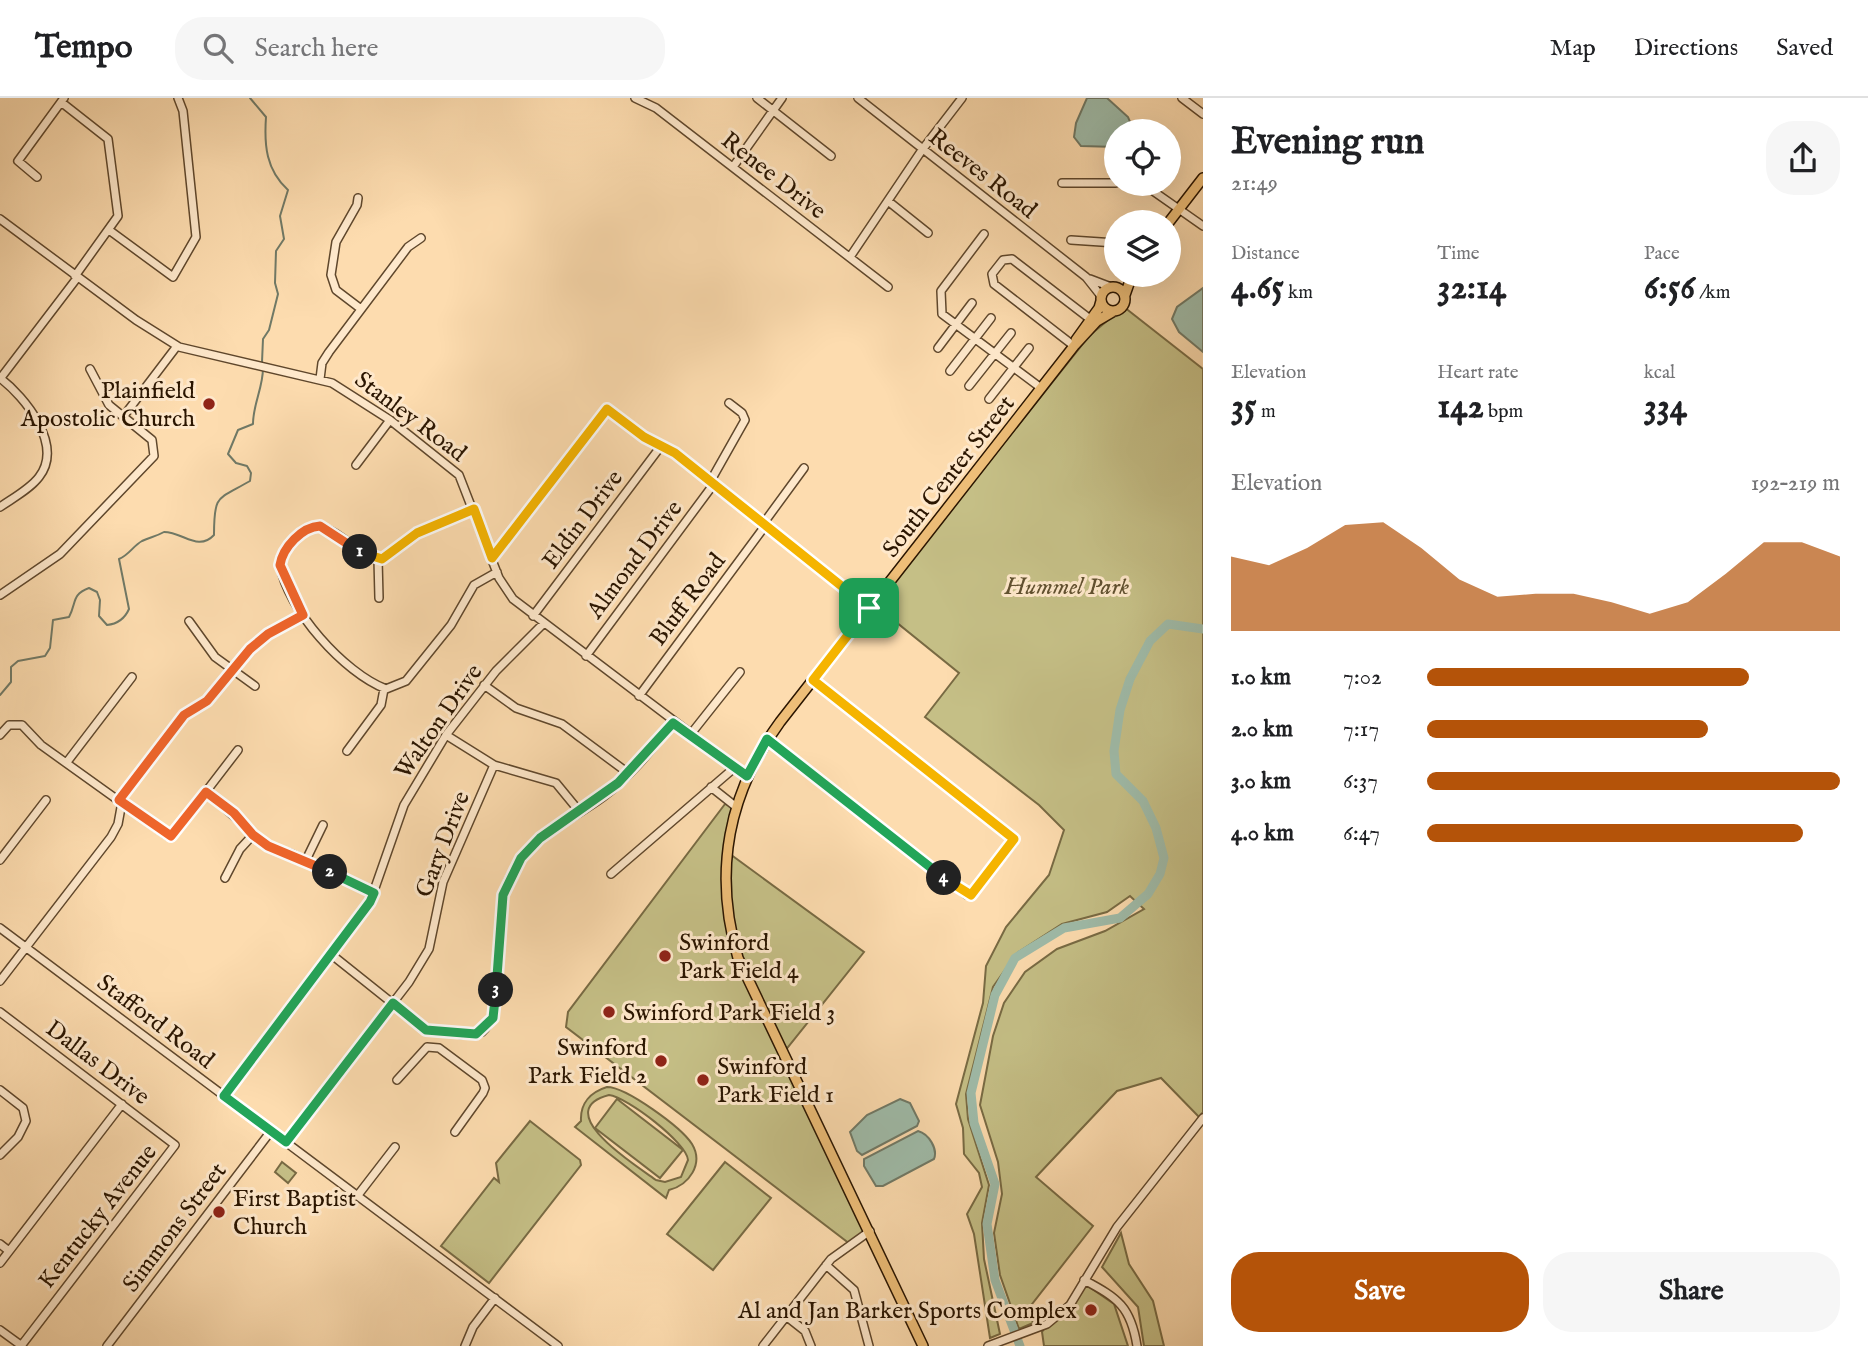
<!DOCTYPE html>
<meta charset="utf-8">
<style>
body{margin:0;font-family:"IM FELL English",serif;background:#f6f6f6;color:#202124;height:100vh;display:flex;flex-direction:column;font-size:26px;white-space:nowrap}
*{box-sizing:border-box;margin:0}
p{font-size:23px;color:#757577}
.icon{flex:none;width:38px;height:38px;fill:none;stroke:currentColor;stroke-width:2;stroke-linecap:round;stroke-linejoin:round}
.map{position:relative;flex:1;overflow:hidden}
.side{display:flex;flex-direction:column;background:#fff;width:665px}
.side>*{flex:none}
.fabs{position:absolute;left:1104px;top:21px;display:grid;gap:14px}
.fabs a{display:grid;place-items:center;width:77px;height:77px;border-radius:50%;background:#fff;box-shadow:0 7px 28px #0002;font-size:35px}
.pin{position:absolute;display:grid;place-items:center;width:60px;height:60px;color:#fff;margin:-30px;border-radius:14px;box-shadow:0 4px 10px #0006}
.km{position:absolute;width:35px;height:35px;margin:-18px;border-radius:50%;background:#222;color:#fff;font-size:19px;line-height:35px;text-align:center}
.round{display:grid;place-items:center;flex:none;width:74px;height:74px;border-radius:28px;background:#f6f6f6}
.summary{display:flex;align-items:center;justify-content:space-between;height:119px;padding:0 28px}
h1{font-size:38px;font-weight:700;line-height:52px}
.stats{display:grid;grid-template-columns:repeat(3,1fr);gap:10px;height:119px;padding:7px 28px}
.stats div{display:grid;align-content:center}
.stats b{font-size:35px;font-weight:700}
.stats small{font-size:19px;font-weight:400}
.stats p{font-size:19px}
.chart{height:196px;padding:14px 28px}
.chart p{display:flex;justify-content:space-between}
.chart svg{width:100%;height:126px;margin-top:7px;fill:#b45309;opacity:.7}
.primary-button{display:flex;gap:14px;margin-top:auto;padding:14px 28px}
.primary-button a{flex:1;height:80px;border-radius:28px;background:#b45309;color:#fff;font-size:28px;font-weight:700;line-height:80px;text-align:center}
.primary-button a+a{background:#f6f6f6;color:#202124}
ul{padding:0 28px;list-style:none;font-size:23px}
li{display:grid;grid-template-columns:112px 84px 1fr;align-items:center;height:52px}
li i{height:18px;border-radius:9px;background:#b45309}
header{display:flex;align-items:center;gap:42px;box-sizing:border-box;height:98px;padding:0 35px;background:#fff;border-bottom:2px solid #e0e0e0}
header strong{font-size:33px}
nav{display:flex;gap:38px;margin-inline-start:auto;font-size:24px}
.search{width:490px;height:63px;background:#f6f6f6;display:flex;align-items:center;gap:18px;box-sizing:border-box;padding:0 24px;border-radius:28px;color:#757577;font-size:26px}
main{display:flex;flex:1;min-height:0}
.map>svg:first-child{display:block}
</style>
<header>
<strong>Tempo</strong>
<div class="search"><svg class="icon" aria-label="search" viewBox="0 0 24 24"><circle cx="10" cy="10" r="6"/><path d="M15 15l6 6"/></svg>Search here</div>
<nav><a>Map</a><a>Directions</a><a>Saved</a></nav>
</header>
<main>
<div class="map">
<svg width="1203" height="1248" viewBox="0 0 1203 1248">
<rect width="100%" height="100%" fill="#fddcaf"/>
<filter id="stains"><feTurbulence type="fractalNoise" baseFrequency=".00286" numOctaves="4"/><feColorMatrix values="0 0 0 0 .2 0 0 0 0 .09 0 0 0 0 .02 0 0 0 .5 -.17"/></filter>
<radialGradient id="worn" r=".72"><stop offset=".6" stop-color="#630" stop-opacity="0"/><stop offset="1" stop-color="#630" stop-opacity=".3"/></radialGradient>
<path fill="#c5bf86" stroke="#786a43" stroke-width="2" fill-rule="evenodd" d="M1124,209l79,62v743l-4,5 -38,-39 -44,13 -81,86 57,49 -64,82 4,15 -14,6 -19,-54 -6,-42 8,-39 -4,-32 -18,-57 13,-69 11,-33 21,-31 32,-23 48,-18 39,-22 -14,-13 -23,16 -45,12 -45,29 -24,34 -27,107 2,25 21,66 -7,38 2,36 16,75 -10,4 -16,-104 -7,-20 15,-27 -3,-14 -15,-19 -1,-26 -7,-24 27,-101 3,-37 20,-39 43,-52 15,-45 -25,-25 -114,-88 34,-44 -84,-68 215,-270z
M725,706l10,2 -5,48 134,98 -79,99 85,180 -20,13 -284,-217 2,-15z
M607,989c19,0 74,40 85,57 12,20 -3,41 -23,46l-3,8 -91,-71 6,-6c-1,-18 10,-29 26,-34zM609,997c18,2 78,48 79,65l-7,17 -16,5 -9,-2c-18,-13 -108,-69 -47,-85z
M617,1001l66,51 -23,28 -65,-50z
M530,1023l50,39 1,5 -92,118 -48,-37 53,-68 5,4 -3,-19z
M282,1064l14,11 -8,10 -13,-11z
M725,1064l46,36 -58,72 -46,-36z
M1121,1135l8,31 24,37 11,45h-20l-6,-39 -36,-40z
M1085,1186l29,20 14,42h-84l-2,-14 5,-8z"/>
<path fill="#9fbcaa" stroke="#707966" stroke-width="2" d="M1087,0h20l21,19 6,14h-18v16l-35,-1 -7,-9 2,-14z
M1203,190v64l-24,-20 -7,-13 5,-12z
M900,1001l10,4 9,18 -2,5 -55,29 -5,-4 -7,-19 17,-17z
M918,1033c11,3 20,18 16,28l-51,27h-7l-12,-20v-7z"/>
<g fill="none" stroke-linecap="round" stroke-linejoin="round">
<path stroke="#707966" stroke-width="2" d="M250,0l16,19c-2,28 0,53 22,73l-8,26 4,23 -8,12 -1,32 3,11 -9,36 -6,9 -1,23
M0,597l11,-13v-15l7,-6 27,-5 5,-8 3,-28 16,-3c8,-15 2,-22 20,-29l8,4 3,8 -1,16 8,9c10,-1 18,-7 22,-16l-10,-50c10,-4 14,-13 23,-18 8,-4 13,-4 22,-9 19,0 34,20 50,3 0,-41 3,-35 36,-54l1,-8 -4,-7 -11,-3 -8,-9 10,-24 15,-6c0,-20 10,-36 10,-56"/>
<path stroke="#9fbcaa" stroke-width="9" d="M1020,1248l-25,-66 -8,-56 8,-40 -21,-61 -3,-30 24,-98 20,-37 49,-30 56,-10 28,-24 12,-20 4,-16 -8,-30 -13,-27 -27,-27 -2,-23 6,-41 10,-31 20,-38 18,-17 35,5"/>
<g stroke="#5f472c" stroke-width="10">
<path id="minor" d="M635,0l21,10 232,179
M757,0l74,58
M858,0l228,179 15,19
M1182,0l21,16
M61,4l47,37 10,77 -43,60
M733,69l49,-69
M37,79l-19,-16 46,-63
M1062,85h54
M1143,86l60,42
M358,100l-1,7 -21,37 -5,33 5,15 25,19
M888,103l40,32
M0,121l136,101 43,27 153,36 58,37 69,55 40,103 14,21 234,177
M109,132l64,47 23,-40 -13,-126 -5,-13
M984,136l-43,57 1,23 99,74
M1071,142l45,3
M850,159l72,-107 40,-52
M1090,181l21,8
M1074,248l-80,-62 -2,-10 11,-14 9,-1 78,60
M938,250l34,-45
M950,273l41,-53
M0,281l77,-101
M320,281l2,-16 7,-11 79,-105 13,-9
M969,288l42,-53
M989,301l40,-51
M123,319l54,-71
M356,367l34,-45
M710,384l35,-62 -3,-7 -13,-10
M0,409c13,-9 30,-18 39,-30 25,-32 -14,-80 -39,-99
M763,426l41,-56
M492,460l115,-149 37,28 31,16 194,155
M378,461c-23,-6 -39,-30 -62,-33 -16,5 -32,22 -36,39 7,44 64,108 106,124l20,-8 45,-56 23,-40 23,-13
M378,461l12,-5 27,-21 57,-24
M378,461l1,39
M0,497l60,-41 94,-98 -2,-16 -43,-35 -19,-36
M533,518l128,-170
M189,523l26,36 40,29
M586,558l127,-171
M484,587l32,23 46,16 66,49
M639,598l126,-170
M0,637l9,-10h13l19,20 127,91 7,-4 63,-82
M446,637l48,30 62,18 23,28
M690,637l50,-63
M767,641l200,156 6,-1 40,-51v-6l-200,-157
M347,653l34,-46 3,-16
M67,664l65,-85
M711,689l24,19
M206,693l61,55 25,8 82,39
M119,702l65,-85 23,-14 42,-52 19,-15 35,-19
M0,762l46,-60
M306,762l17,-35
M611,776l122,-105
M225,780l15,-29 13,-14
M0,830l558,418
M332,857l94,75 40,5 16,-3c28,-25 9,-112 26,-151 20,-44 58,-57 95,-84 27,-20 49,-48 70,-74
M0,883l111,-144 7,-13 4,-22
M0,914l175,133 -154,201
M397,982l30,-33 12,1 43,32 3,8 -2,5 -28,39
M0,992l23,18 3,13 -8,16 -18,18
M224,998l146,-194 34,-97 42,-70 50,-64 47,-47
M286,1044l123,-160 20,-33 14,-67 51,-117
M358,1097l37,-48
M0,1146l9,7
M0,1165l122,-159
M826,1167l28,25 15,56
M1084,1182c34,18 47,27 53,66
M786,1218l19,15 6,15
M0,1232l22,16
M107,1248l164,-215
M465,1248l8,-19 22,-29
M763,1248l68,-87 39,-28
M988,1248l59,-22 23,-19 47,-78 86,-109"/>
</g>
<g stroke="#2a1500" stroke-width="12">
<path id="major" d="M1169,124l34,-44
M1101 201a12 12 0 1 1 24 0a12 12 0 1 1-24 0Z
M1125,197l7,-20
M1076,242l23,-32 2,-7
M923,1248l-185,-388c-25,-85 -10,-165 42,-236l294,-376 23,-25 17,-10"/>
</g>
<use href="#minor" stroke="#fee8cb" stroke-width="7"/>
<use href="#major" stroke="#eebe78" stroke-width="9"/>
</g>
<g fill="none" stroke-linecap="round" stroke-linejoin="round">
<g stroke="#fff" stroke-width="14">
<path id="split-1" d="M360,454l22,7 35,-26 57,-24 18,49 115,-149 37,28 31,16 194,155"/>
</g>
<g stroke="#fff" stroke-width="14">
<path id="split-2" d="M330,774l-62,-26 -15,-11 -19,-22 -28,-21 -35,44 -52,-36 65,-85 23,-14 43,-52 18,-15 35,-19 -23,-50c3,-18 22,-38 40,-39l40,26"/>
</g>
<g stroke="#fff" stroke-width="14">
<path id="split-3" d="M330,774l44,21 -4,9 -146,194 62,46 107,-139 33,27 50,4 17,-16 3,-28"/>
</g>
<g stroke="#fff" stroke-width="14">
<path id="split-4" d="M496,892l7,-95 18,-37 19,-20 78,-55 55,-60 74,53 20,-37 177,139"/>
</g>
<g stroke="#fff" stroke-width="14">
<path id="split-5" d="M869,510l-56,72 201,159 -43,56 -27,-17"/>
</g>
<use href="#split-1" stroke="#f5b400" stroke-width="9"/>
<use href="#split-2" stroke="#f0652b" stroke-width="9"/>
<use href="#split-3" stroke="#22a559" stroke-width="9"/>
<use href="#split-4" stroke="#22a559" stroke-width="9"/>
<use href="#split-5" stroke="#f5b400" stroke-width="9"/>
</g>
<g fill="#8f2418" stroke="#fee8cb" stroke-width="2.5">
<circle cx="209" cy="306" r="7"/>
<circle cx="665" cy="858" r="7"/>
<circle cx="609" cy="914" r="7"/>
<circle cx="661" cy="963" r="7"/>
<circle cx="703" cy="982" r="7"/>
<circle cx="219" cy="1114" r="7"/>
<circle cx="1091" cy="1212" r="7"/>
</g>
<g text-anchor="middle" stroke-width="6" stroke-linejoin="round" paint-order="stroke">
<g font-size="24" fill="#2a1500" stroke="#fee8cb">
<text transform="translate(983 75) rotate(38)" y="8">Reeves Road</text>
<text transform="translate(774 77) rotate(38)" y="8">Renee Drive</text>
<text transform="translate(411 318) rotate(37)" y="8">Stanley Road</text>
<text transform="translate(948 378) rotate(-52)" y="8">South Center Street</text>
<text transform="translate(582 421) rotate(-53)" y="8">Eldin Drive</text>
<text transform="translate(634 461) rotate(-53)" y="8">Almond Drive</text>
<text transform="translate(687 501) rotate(-53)" y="8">Bluff Road</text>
<text transform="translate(438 623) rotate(-55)" y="8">Walton Drive</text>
<text transform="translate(442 746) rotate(-69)" y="8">Gary Drive</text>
<text transform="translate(156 923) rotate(37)" y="8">Stafford Road</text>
<text transform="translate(98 964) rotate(37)" y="8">Dallas Drive</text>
<text transform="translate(97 1118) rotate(-52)" y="8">Kentucky Avenue</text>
<text transform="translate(174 1129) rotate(-53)" y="8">Simmons Street</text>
</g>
<g font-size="24" fill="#2a1500" stroke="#fee8cb" text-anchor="start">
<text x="195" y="300" text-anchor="end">Plainfield<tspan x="195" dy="28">Apostolic Church</tspan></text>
<text x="679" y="852">Swinford<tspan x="679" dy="28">Park Field 4</tspan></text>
<text x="623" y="922">Swinford Park Field 3</text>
<text x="647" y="957" text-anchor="end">Swinford<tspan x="647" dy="28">Park Field 2</tspan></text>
<text x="717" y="976">Swinford<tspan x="717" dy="28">Park Field 1</tspan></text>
<text x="233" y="1108">First Baptist<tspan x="233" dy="28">Church</tspan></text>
<text x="1077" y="1220" text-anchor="end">Al and Jan Barker Sports Complex</text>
</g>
<g font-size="24" font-style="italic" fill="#60502f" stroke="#fee8cb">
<text x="1067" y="496">Hummel Park</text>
</g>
</g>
<rect width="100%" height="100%" filter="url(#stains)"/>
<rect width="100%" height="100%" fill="url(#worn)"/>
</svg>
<div class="fabs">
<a><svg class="icon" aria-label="locate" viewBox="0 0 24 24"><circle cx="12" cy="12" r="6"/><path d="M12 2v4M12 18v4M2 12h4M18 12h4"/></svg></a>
<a><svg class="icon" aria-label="layers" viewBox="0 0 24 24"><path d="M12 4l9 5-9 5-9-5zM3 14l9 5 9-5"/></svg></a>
</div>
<div class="pin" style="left:869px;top:510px;background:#1e9e55"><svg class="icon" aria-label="arrive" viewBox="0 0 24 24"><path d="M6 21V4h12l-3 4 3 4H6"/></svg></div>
<b class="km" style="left:360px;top:454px">1</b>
<b class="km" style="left:330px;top:774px">2</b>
<b class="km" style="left:496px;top:892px">3</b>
<b class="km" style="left:944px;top:780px">4</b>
</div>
<section class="side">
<div class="summary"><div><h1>Evening run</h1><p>21:49</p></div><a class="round"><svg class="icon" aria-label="share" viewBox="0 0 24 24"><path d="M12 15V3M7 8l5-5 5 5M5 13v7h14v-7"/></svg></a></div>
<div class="stats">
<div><p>Distance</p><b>4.65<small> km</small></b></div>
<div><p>Time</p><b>32:14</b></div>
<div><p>Pace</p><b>6:56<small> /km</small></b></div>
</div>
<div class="stats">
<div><p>Elevation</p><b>35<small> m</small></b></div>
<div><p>Heart rate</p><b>142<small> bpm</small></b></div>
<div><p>kcal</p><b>334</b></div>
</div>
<div class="chart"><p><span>Elevation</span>192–219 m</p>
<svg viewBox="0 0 160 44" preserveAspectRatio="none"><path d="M0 44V18L10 21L20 15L30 7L40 6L50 15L60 26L70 32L80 31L90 31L100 34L110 38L120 34L130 24L140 13L150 13L160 18V44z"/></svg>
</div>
<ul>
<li><b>1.0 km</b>7:02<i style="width:78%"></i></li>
<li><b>2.0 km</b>7:17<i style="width:68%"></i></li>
<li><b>3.0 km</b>6:37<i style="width:100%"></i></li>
<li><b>4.0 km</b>6:47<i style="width:91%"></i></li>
</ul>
<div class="primary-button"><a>Save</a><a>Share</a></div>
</section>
</main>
